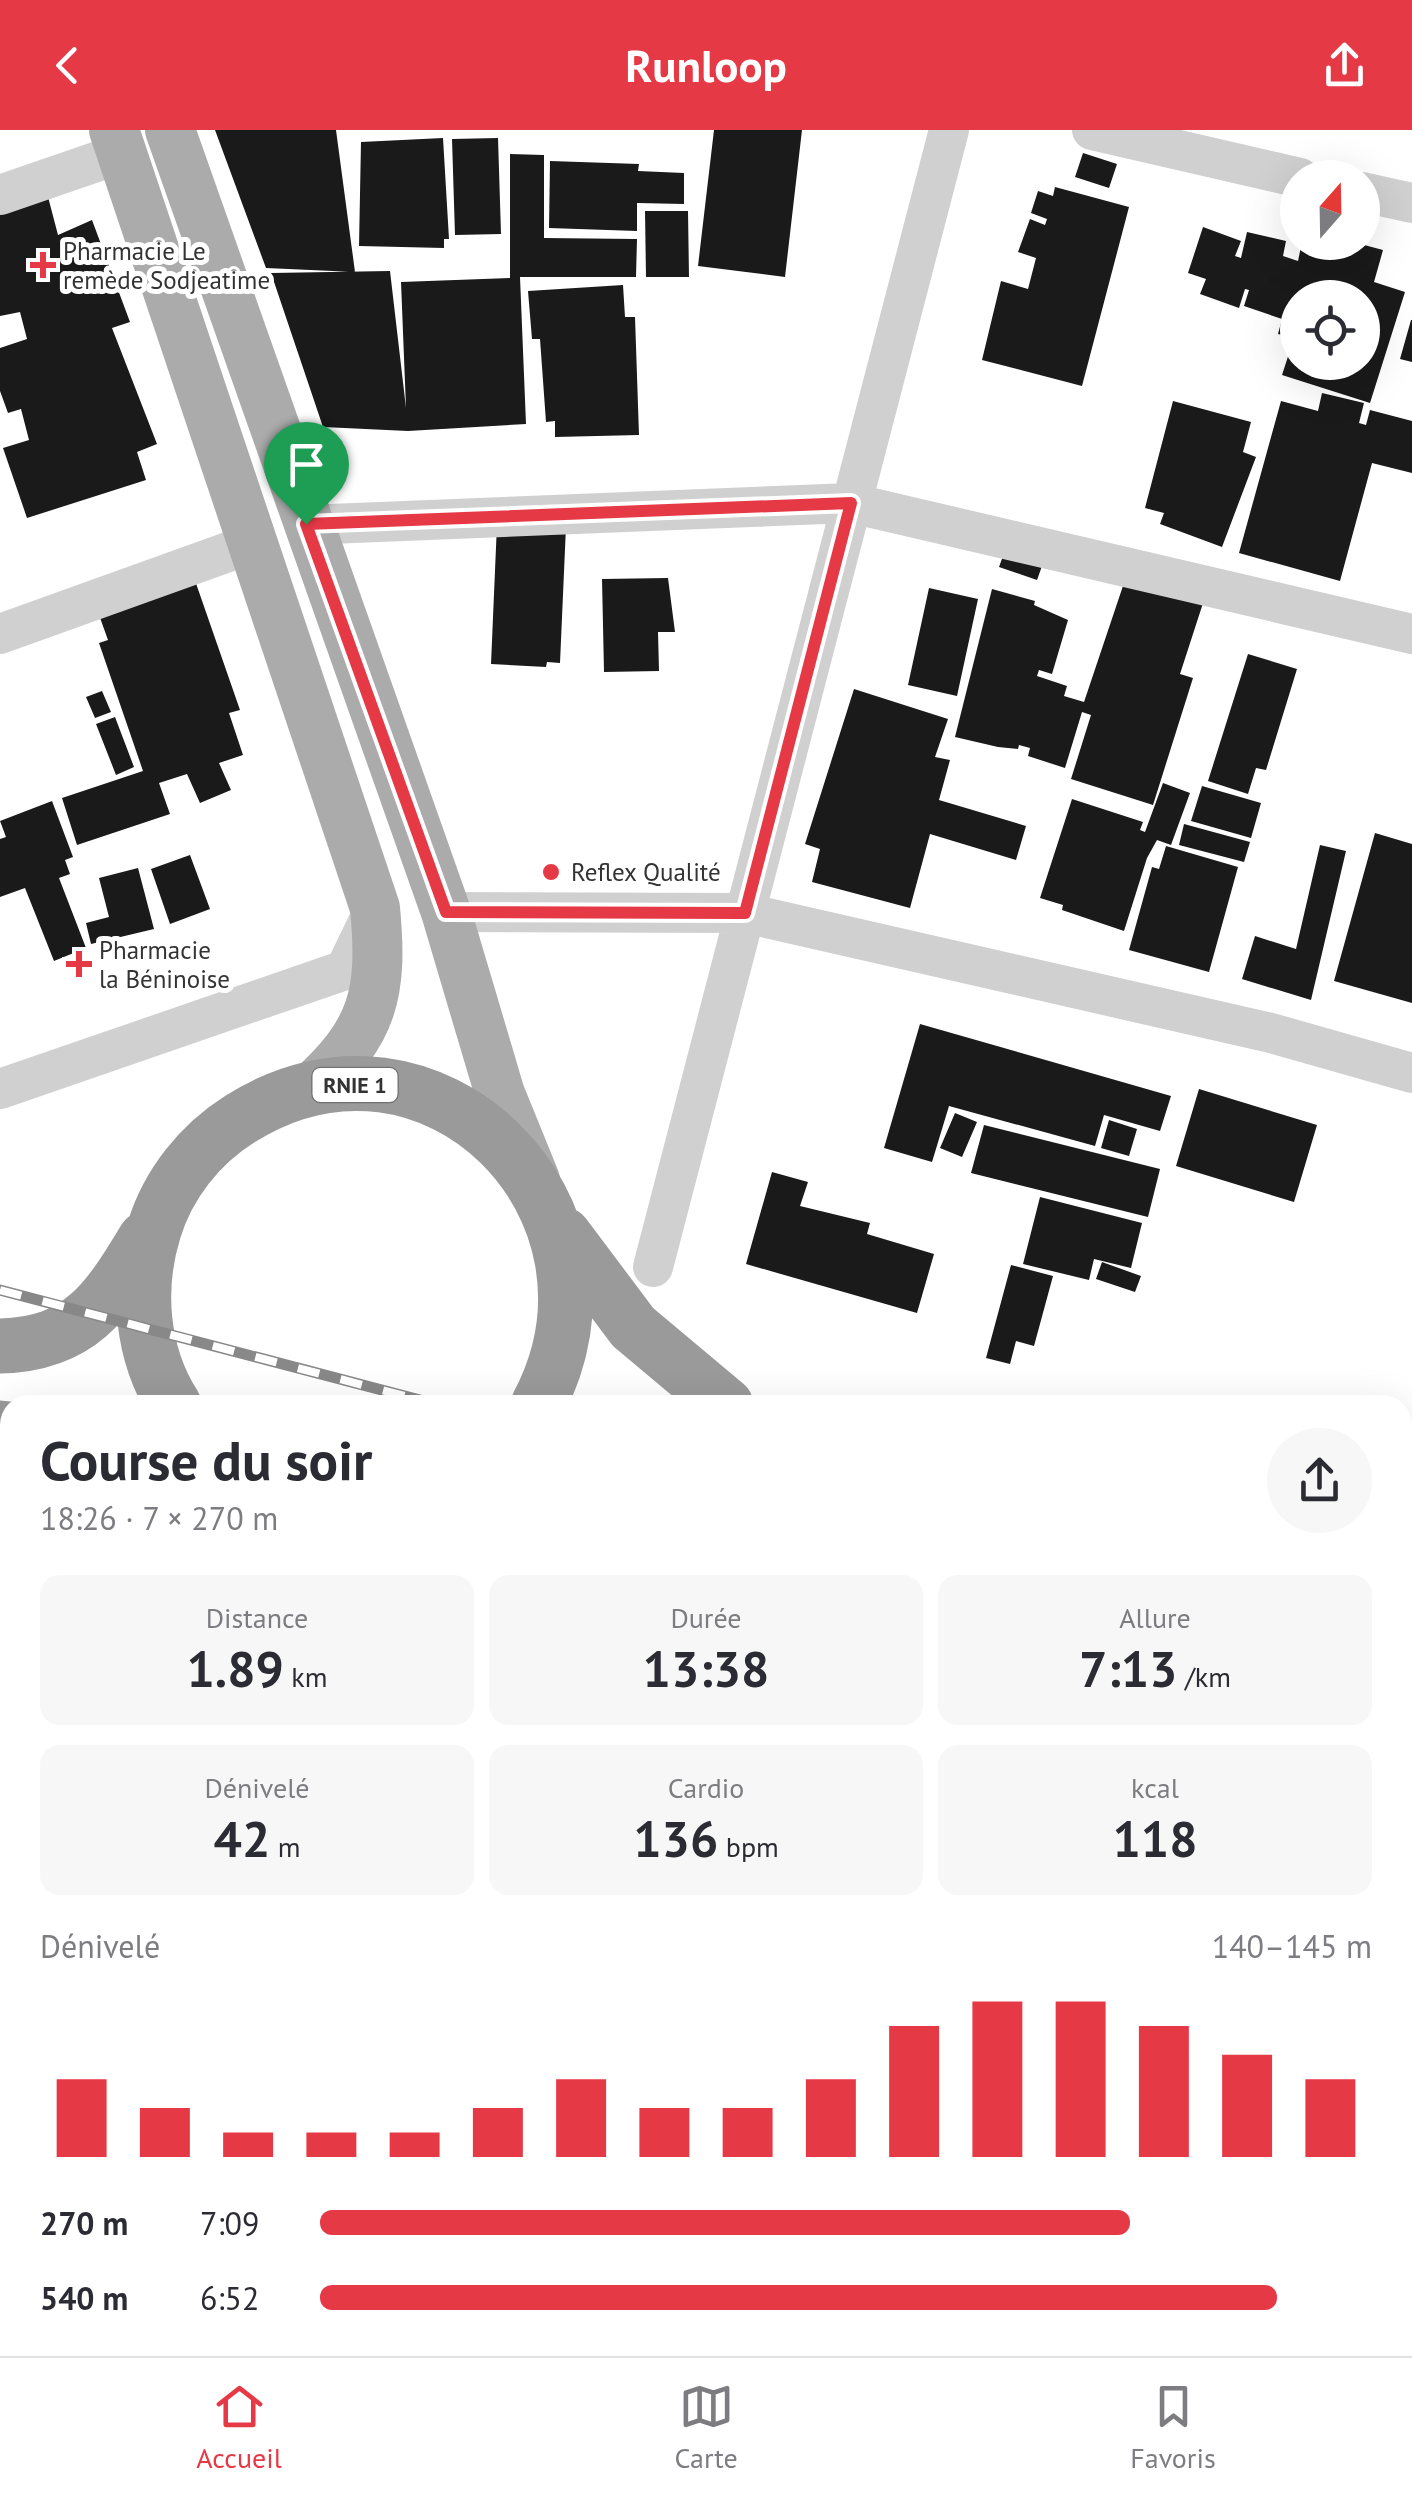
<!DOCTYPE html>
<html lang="fr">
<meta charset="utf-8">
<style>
body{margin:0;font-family:"PT Sans",sans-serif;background:#f7f7f7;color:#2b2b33;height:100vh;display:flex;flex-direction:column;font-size:38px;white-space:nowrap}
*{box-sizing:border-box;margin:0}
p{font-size:32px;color:#7c7c81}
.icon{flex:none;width:55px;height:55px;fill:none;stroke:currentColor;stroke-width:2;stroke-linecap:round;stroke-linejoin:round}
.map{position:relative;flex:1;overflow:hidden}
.panel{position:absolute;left:0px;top:1265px;width:1412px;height:962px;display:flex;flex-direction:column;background:#fff;border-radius:30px 30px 0 0;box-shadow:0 10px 40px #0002}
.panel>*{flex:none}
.needle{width:65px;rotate:20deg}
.fabs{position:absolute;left:1280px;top:30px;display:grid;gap:20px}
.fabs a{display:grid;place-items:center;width:100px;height:100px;border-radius:50%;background:#fff;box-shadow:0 10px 40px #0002;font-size:50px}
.pin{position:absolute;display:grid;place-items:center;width:85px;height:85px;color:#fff;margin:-102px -42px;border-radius:50% 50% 50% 0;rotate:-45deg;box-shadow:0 0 10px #0007}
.pin .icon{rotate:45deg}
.round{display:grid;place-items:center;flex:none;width:105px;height:105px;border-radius:52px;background:#f7f7f7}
.overview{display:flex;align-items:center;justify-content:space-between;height:170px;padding:0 40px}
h1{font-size:55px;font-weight:800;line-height:75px}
.metrics{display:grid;grid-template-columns:repeat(3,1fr);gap:15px;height:170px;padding:10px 40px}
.metrics div{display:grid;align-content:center;border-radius:20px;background:#f7f7f7;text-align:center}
.metrics b{font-size:50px;font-weight:800}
.metrics small{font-size:28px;font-weight:400}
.metrics p{font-size:28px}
.chart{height:280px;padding:20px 40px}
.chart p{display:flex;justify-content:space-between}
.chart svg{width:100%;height:180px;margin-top:10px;stroke:#e63946;stroke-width:6}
ul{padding:0 40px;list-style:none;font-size:32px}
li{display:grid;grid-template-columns:160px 120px 1fr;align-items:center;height:75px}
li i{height:25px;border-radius:12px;background:#e63946}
header{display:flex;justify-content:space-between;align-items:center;height:130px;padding:0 40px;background:#e63946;color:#fff;font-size:45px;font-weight:800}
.tab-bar{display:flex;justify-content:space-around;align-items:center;height:140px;border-top:2px solid #e1e1e2;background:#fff;font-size:28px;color:#7c7c81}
.tab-bar a{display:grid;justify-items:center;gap:5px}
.tab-bar .on{color:#e63946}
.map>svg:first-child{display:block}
</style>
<header><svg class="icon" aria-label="back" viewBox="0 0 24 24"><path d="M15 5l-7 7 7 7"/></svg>Runloop<svg class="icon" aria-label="share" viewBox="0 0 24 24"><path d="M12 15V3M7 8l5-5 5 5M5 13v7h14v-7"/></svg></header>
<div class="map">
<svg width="1412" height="2226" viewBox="0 0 1412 2226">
<rect width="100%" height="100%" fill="#fff"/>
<path fill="#1a1a1a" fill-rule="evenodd" d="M215,0h121l19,142 -89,-4z
M714,0h88l-17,147 -87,-11z
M443,8l6,101h-5v9l-85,-2 2,-104z
M498,8l3,96 -46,1 -3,-96z
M1083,23l34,11 -8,24 -34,-11z
M510,24l34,1v83l93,1 -1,38h-116l6,147 -118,7 -85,-4 -52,-154 119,-2 16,137 -5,-126 109,-4z
M550,31l89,3 -1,7 46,2v31l-47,-1v28l-88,-3z
M1055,57l74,20 -47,179 -100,-26 19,-79 27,8 8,-31 -18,-6 12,-33 15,6 2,-6 -16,-6 7,-22 15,5z
M47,63l11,42 34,-15 38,102 -18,6 45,116 -20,8 9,28 -119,38 -24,-70 26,-8 -8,-31 -13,4 -8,-22v-43l27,-9 -7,-27 -20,4v-112z
M645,81h43l1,66h-43z
M1203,97l38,14 -6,15 6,2 6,-26 39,9 -3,15 15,5 4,-19h51l30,8 -9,32 31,10 -35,111 -88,-28 12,-37 -16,-4 4,-15 -38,-13 5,-16 -4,-1 -6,19 -39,-14 6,-15 -18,-6zM1298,168h64v64h-64z
M623,155l2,32h10l4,118 -84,2v-16l-9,1 -6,-83h-8l-4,-48z
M1411,190h1v42l-12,-3z
M1322,263l42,10 -5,20 7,2 4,-15 42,11v52l-40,-10 -32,118 -101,-28 42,-152 37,10z
M1173,271l78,21 -8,30 13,5 -34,90 -62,-23 4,-11 -19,-5z
M497,394l69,2 -6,137 -13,-1 -1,5 -55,-3z
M1008,412l38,13 -9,25 -38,-13z
M191,439l49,141 -11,3 14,42 -24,8 12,27 -31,13 -13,-29 -28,9 11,31 -93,31 -15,-47 81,-27 -44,-128 9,-3 -14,-39z
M1128,441l77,26 -25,77 13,4 -40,127 -82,-26 20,-64 -9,-3 -17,56 -37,-12 2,-8 -11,-3 -1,4 -20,-2 -43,-10 37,-148 43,12 -1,4 34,15 -16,54 -13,-4 -2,6 30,10 -3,10 20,6z
M668,448l7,54h-17l1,39 -55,1 -2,-93z
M929,458l49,11 -21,97 -49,-11z
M1248,524l49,15 -31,101 -10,-2 -8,26 -40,-13z
M854,559l94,30 -13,38 15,3 -11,40 87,26 -10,34 -86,-26 -20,74 -98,-26 8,-33 -15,-5z
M102,561l9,21 -16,6 -9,-21z
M115,587l19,50 -18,8 -20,-51z
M1163,653l27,10 -19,52 -14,-5 -10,18 -23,73 -62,-21 1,-5 -23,-7 32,-99 71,23 -3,8 5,2z
M1202,656l59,17 -10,35 -60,-17z
M52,671l21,56 -8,3 5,14 -11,4 27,70 -32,13 -29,-73 -25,9v-58l6,-2 -6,-16z
M1184,694l66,18 -6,20 -65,-17z
M1375,703l37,11v159l-78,-22z
M1320,715l26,6 -35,149 -69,-21 13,-43 41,13z
M1166,716l72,21 -29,105 -80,-22 23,-83 7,2z
M190,725l20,54 -40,15 -19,-55z
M138,738l16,61 -63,15 -5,-21 23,-6 -10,-39z
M920,894l251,72 -11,35 -56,-16 -9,31 -146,-40 -17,56 -48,-14z
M1199,959l118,36 -23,77 -118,-36z
M955,983l22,9 -15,35 -22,-9z
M1109,990l28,9 -8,27 -28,-8z
M984,995l176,44 -12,48 -177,-44z
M772,1042l36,10 -8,24 70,17 -3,11 67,20 -17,59 -171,-49z
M1040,1067l102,26 -11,45 -37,-9 -5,21 -66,-16z
M1102,1132l39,14 -6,16 -39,-13z
M1011,1135l42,11 -19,70 -18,-5 -6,23 -24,-6z
M0,1472l10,3 -9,44h-1z
M1402,1804l10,2v420h-74l2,-8h62z
M0,2090l10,2v126h7l-2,8h-15z
M254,2218h74l-2,8h-74z
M485,2218h60l27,7 -89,1z
M951,2218h356l-3,8h-355z"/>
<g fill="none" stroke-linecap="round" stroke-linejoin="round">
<path stroke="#d0d0d0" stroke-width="40" d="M1092,0l208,48
M1362,62l50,11
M0,65l122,-42
M305,395l546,-22 561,131
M0,504l253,-91
M446,782l299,1 526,120 141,40
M0,959l345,-119 30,-62
M653,1137l296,-1137
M1402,1487l10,2
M424,2226l2,-8"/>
<path stroke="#ababab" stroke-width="50" d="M114,0l261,778c8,85 -1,124 -66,182
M170,0l276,782 54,182 35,86"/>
<path stroke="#9a9a9a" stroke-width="55" d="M564,1105l69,92 93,78
M0,1216c80,-2 107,-44 145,-107
M174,1275c-33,-52 -38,-117 -20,-175 14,-46 46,-86 86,-111 191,-121 402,90 298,286
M0,1298l10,1
M1402,1590l10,2
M1402,1663l10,2"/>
<g stroke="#888" stroke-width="11">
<path id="rail" d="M0,1160l439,115
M1402,1528l10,2"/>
</g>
<use href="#rail" stroke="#fff" stroke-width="8" stroke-dasharray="22" stroke-linecap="butt"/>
</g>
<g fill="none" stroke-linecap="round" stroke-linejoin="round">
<g stroke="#fff" stroke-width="20">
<path id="route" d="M851,373l-106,410 -299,-1 -140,-388z"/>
</g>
<use href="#route" stroke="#e63946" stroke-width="12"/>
</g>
<g fill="#e63946" stroke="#fff" stroke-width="4">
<path d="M38 120h10v10h10v10h-10v10h-10v-10h-10v-10h10z"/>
<circle cx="551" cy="742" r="10"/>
<path d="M74 819h10v10h10v10h-10v10h-10v-10h-10v-10h10z"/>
</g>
<g text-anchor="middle" stroke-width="10" stroke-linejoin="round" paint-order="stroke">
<rect fill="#fff" stroke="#707070" stroke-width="2.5" x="312.5" y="938" width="85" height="34" rx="8"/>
<g font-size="22" font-weight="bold" fill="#333">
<text x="355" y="963">RNIE 1</text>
</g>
<g font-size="25" fill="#333" stroke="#fff" text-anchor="start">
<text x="63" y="130">Pharmacie Le<tspan x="63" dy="29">remède Sodjeatime</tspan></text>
<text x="571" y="751">Reflex Qualité</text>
<text x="99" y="829">Pharmacie<tspan x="99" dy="29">la Béninoise</tspan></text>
</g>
</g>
</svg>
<div class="fabs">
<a><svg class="needle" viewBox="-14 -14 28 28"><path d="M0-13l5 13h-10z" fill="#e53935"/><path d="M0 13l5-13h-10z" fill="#7c7c81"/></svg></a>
<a><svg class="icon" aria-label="locate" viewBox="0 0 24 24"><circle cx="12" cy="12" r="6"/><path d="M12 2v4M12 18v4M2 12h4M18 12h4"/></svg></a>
</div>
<div class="pin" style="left:306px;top:394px;background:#1e9e55"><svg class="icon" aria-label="arrive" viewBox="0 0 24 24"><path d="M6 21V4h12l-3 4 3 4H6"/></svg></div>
<section class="panel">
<div class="overview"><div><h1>Course du soir</h1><p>18:26 · 7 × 270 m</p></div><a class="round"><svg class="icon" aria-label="share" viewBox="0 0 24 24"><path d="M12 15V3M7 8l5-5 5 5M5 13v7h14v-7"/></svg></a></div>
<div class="metrics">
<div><p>Distance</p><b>1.89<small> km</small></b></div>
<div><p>Durée</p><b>13:38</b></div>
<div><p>Allure</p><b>7:13<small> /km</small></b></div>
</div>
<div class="metrics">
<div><p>Dénivelé</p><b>42<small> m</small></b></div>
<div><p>Cardio</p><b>136<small> bpm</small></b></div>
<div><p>kcal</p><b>118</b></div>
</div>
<div class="chart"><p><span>Dénivelé</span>140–145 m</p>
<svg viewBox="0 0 160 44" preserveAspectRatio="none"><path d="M5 44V25M15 44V32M25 44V38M35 44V38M45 44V38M55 44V32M65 44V25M75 44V32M85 44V32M95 44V25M105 44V12M115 44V6M125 44V6M135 44V12M145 44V19M155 44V25"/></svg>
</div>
<ul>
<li><b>270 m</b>7:09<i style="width:77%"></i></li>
<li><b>540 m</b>6:52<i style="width:91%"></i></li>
</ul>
</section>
</div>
<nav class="tab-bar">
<a class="on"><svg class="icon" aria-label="home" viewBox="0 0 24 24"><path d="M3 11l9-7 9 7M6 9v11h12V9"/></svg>Accueil</a>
<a><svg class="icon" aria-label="map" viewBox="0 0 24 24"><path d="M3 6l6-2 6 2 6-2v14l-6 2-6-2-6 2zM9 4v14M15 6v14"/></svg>Carte</a>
<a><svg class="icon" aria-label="saved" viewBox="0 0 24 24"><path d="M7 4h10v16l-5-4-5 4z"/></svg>Favoris</a>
</nav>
